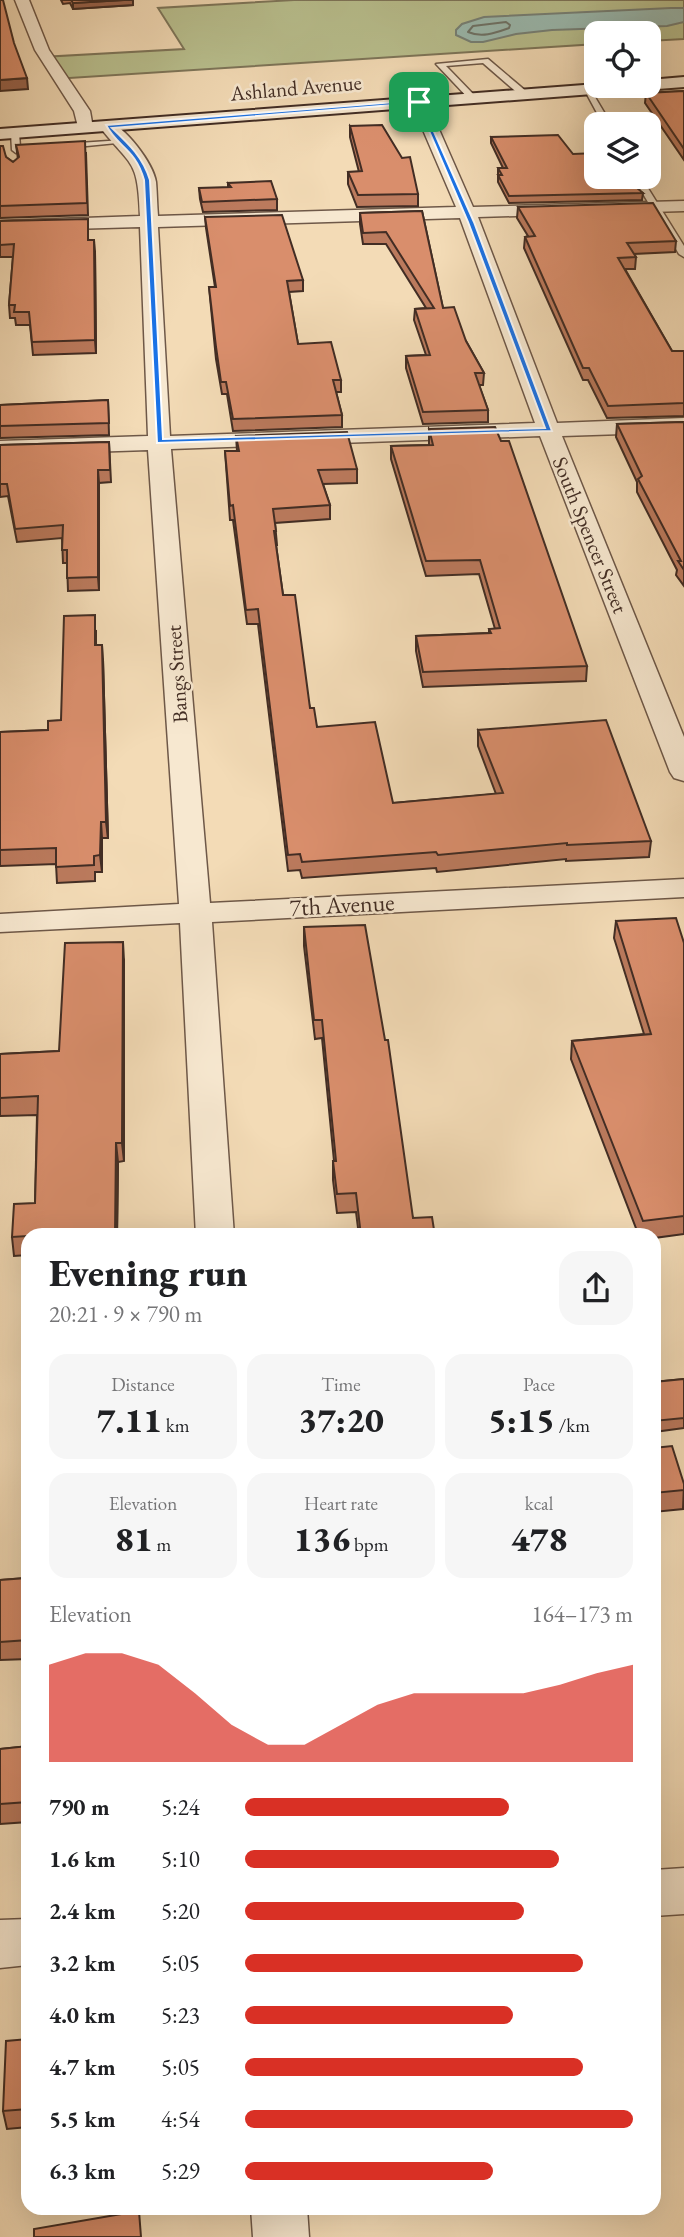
<!DOCTYPE html>
<meta charset="utf-8">
<style>
body{margin:0;font-family:"EB Garamond",serif;background:#f6f6f6;color:#202124;height:100vh;display:flex;flex-direction:column;font-size:26px;white-space:nowrap}
*{box-sizing:border-box;margin:0}
p{font-size:23px;color:#757577}
.icon{flex:none;width:38px;height:38px;fill:none;stroke:currentColor;stroke-width:2;stroke-linecap:round;stroke-linejoin:round}
.map{position:relative;flex:1;overflow:hidden}
.drawer{position:absolute;left:21px;top:1228px;width:640px;height:987px;display:flex;flex-direction:column;background:#fff;border-radius:21px;box-shadow:0 7px 28px #0002}
.drawer>*{flex:none}
.controls{position:absolute;left:584px;top:21px;display:grid;gap:14px}
.controls a{display:grid;place-items:center;width:77px;height:77px;border-radius:14px;background:#fff;box-shadow:0 7px 28px #0002;font-size:35px}
.pin{position:absolute;display:grid;place-items:center;width:60px;height:60px;color:#fff;margin:-30px;border-radius:14px;box-shadow:0 4px 10px #0006}
.round{display:grid;place-items:center;flex:none;width:74px;height:74px;border-radius:21px;background:#f6f6f6}
.summary{display:flex;align-items:center;justify-content:space-between;height:119px;padding:0 28px}
h1{font-size:38px;font-weight:800;line-height:52px}
.metrics{display:grid;grid-template-columns:repeat(3,1fr);gap:10px;height:119px;padding:7px 28px}
.metrics div{display:grid;align-content:center;border-radius:18px;background:#f6f6f6;text-align:center}
.metrics b{font-size:35px;font-weight:800}
.metrics small{font-size:19px;font-weight:400}
.metrics p{font-size:19px}
.chart{height:196px;padding:14px 28px}
.chart p{display:flex;justify-content:space-between}
.chart svg{width:100%;height:126px;margin-top:7px;fill:#d93025;opacity:.7}
ul{padding:0 28px;list-style:none;font-size:23px}
li{display:grid;grid-template-columns:112px 84px 1fr;align-items:center;height:52px}
li i{height:18px;border-radius:9px;background:#d93025}
.map>svg:first-child{display:block}
</style>
<div class="map">
<svg width="684" height="2237" viewBox="0 0 684 2237">
<rect width="100%" height="100%" fill="#f3dbb6"/>
<filter id="stains"><feTurbulence type="fractalNoise" baseFrequency=".00286" numOctaves="4"/><feColorMatrix values="0 0 0 0 .2 0 0 0 0 .09 0 0 0 0 .02 0 0 0 .5 -.17"/></filter>
<radialGradient id="worn" r=".72"><stop offset=".6" stop-color="#630" stop-opacity="0"/><stop offset="1" stop-color="#630" stop-opacity=".3"/></radialGradient>
<path fill="#b9c08f" stroke="#7e765a" stroke-width="2" d="M294,0h390v39l-35,2v-8h-52v11l-543,35 -12,-22 142,-8 -26,-41z"/>
<path fill="#9bbbb1" stroke="#778279" stroke-width="2" d="M671,8h13v14l-17,4 -115,4 -36,4 -33,8h-12l-15,-7v-5l6,-6 22,-7z"/>
<g fill="none" stroke-linecap="round" stroke-linejoin="round">
<path stroke="#6e746a" stroke-width="2" d="M506,22l4,3 -1,3c-14,5 -27,10 -41,4l5,-6z"/>
<g stroke="#6e5848" stroke-width="3">
<path id="lane" d="M488,59l39,33v4h-6l-38,-33 -37,3 31,32 -7,2 -34,-36z
M583,87h6l22,37h-8z
M15,131l4,2 1,14 103,-7 4,2 -111,11 -4,-3 -1,-17z
M633,177h8l43,69v11l-5,-3z"/>
</g>
<g stroke="#6e5848" stroke-width="3">
<path id="street" d="M15,0h14l20,50 41,61 3,17 -2,3h-12l-5,-20 -39,-61z
M419,97l8,5 46,105 211,-6v10l-206,6 79,206 127,-5v14l-122,4 122,301v44l-10,-3 -4,-6 -130,-336 -369,13 39,454 474,-24v18l-472,25 22,314h-38l-16,-313 -180,9v-18l179,-10 -31,-454 -148,5v-14l148,-5 -8,-209 -140,4v-10l140,-5c-2,-58 -8,-48 -41,-90l8,-5c18,5 46,42 49,61 1,11 1,23 2,34l298,-9 -45,-105zM460,218l75,205 -365,13 -12,-209z
M684,1868v46l-30,2v-46z
M28,1919v46l-28,3v-48z
M251,2208h56l2,29h-56z"/>
</g>
<g stroke="#422d24" stroke-width="4">
<path id="secondary" d="M684,77v10l-684,52v-10l597,-45 52,2v-6z"/>
</g>
<use href="#lane" fill="#f7e8d0" fill-rule="evenodd"/>
<use href="#street" fill="#f7e8d0" fill-rule="evenodd"/>
<use href="#secondary" fill="#f7e8d0" fill-rule="evenodd"/>
</g>
<path fill="#bb7a5d" stroke="#422d24" stroke-width="2" d="M61,0h72v5l-60,4 -3,-6 -7,1z
M684,91v69l-39,-57 1,-10z
M350,126l68,68v12l-61,1 -9,-23v-12h11l-9,-35z
M491,137l82,17 70,39 -1,7 -133,3 -11,-21v-14h5l-12,-25z
M16,145l70,8 2,62 -88,3v-72l6,11 7,5 5,-3z
M228,183l49,16v11l-74,2 -3,-13 -1,-11h29z
M518,207l158,34 -1,11 -41,2 2,3 -1,12h-10l47,82h12v65l-77,2 -19,-38h-5l-59,-132 1,-11 3,-1 -11,-18z
M422,211l21,97 23,33 18,32 -1,12h-4l9,25v12l-65,2 -17,-56v-12l20,-1 -12,-35 1,-11 11,-1 -40,-64h-23l-3,-20v-11z
M205,217l98,63v11l-14,1 9,52 43,36v12h-5l6,23v12l-109,4 -6,-37h-5l-6,-35 -7,-72h6l-9,-59z
M0,221l89,19 6,12 1,101 -63,2 -3,-30h-14l-1,-7h-5l-1,-13 4,-48h-13z
M108,400l1,35 -109,3v-33z
M684,422v164l-8,-11 1,-5 -40,-78v-10l-21,-45 1,-13z
M429,429l158,237 -1,15 -163,6 -7,-36v-15l73,-3v-4h6l-16,-55 -53,2 -35,-117v-13l38,-1z
M236,436l121,33v14l-34,1 7,21v14l-55,4 2,22h-1l7,50 27,113 7,19 76,76 103,-9 -18,-48v-16l173,111 -2,16 -83,4v-2l-129,13 -1,-4 -134,10 -2,-8 -12,1 -30,-247h-11l-14,-104h-3l-5,-69h12z
M109,442l2,40 -12,1v107l-31,1 -1,-28h-4l-1,-25 -45,4 -9,-46 -8,1v-52z
M96,630v15l7,15 5,178h-6v34h-7v9l-38,2 -1,-19 -56,2v-134l48,-2 13,-10z
M616,921l68,22v291l-30,4v-2h-15l-68,-177 1,-18 72,-7 -30,-96z
M304,927l109,291 22,18h-76l-3,-24 -19,1 -4,-33v-19h1l-12,-123 -7,1 -11,-93z
M124,961v200l-6,1 -1,74h-89v19l-14,1 -2,-19 23,-34 2,-88 -37,1v-62l59,-3z
M684,1379v49l-30,4v-50z
M654,1448l30,36 -1,25 -29,3z
M28,1492v167l-28,1v-80l26,-2z
M28,1746v76l-28,2v-75z
M28,2039v88l-21,2 -4,-18z"/>
<path fill="#98634c" stroke="#422d24" stroke-width="2" d="M124,0h9v5l-60,4v-6z
M27,78l1,11 -28,2v-11z
M94,240l1,12 1,101 -1,-13z
M98,470l1,13v107l-1,-13z
M102,645l1,15 5,178 -2,-16z
M101,822l1,16v34l-2,-17z
M123,942l1,19v200l-2,-18z
M116,1143l2,19 -1,74h-2z"/>
<path fill="#d98e6c" stroke="#422d24" stroke-width="2" d="M0,0h3l11,43 13,35 -27,2z
M71,0h53l-51,3z
M684,91v58l-38,-56z
M382,125l20,33 8,-1 8,37 -60,1 -10,-23 14,-1 -12,-45z
M558,135l15,19 24,-1v24h27l19,16 -134,3 -11,-21h4l-4,-7h9l-16,-31z
M85,141l2,62 -87,3v-60h3l3,11 7,5 6,-5 -3,-12z
M271,181l6,18 -75,3 -3,-14 32,-1 -3,-4z
M653,203l23,38 -49,2 9,14 -18,1 54,93h12v52l-76,3 -19,-38h-6l-58,-131 10,-1 -17,-29z
M422,211l21,97 11,-1 12,34 18,32h-9l13,37 -65,2 -17,-56 24,-1 -15,-46 19,-1 -48,-76 -23,1 -3,-20z
M282,215l21,65 -16,1 11,63 33,-2 10,38h-8l9,35 -109,4 -7,-37h-5l-5,-35 -7,-60h7l-11,-70z
M88,219v21h6l1,100 -63,2 -3,-30h-15l1,-7h-6l5,-61 -14,1v-24z
M108,400l1,23 -109,3v-21z
M684,422v148l-6,-9h3l-43,-82 4,-3 -25,-52z
M495,427l6,14h8l78,225 -164,6 -7,-36 75,-3 -2,-4 11,-1 -20,-68 -54,1 -35,-115 42,-1 -4,-16z
M347,432l10,37 -39,1 12,35 -57,4 3,22h-2l9,64h12l15,113h4l3,19 58,-5 18,81 110,-10 -25,-63 128,-10 45,121 -84,4v-2l-129,12 -2,-3 -134,10 -2,-8 -12,1 -30,-246 -12,1 -13,-105 -3,1 -5,-55h14l-3,-15z
M109,442l1,28h-12v107l-31,1v-28h-5l1,-25 -48,4 -8,-45h-7v-39z
M95,615v30h7l4,177h-5l-1,33 -6,1v9l-38,2v-19l-56,2v-118l48,-2v-9l13,-1 3,-104z
M676,918l8,25v273l-41,5 -71,-180 79,-7 -35,-113z
M365,925l20,115h3l25,178 19,-1 3,19h-74l-5,-43 -19,1 -4,-33h3l-14,-141h-8l-10,-93z
M123,942l-1,201h-6l-1,93h-87l-16,1 2,-33 21,-1 3,-107 -38,2v-44l59,-3 6,-108z
M684,1379v39l-30,3v-39z
M672,1446l12,38v6l-30,3v-45z
M26,1492h2v148l-28,2v-62l26,-2z
M28,1746v56l-28,2v-55z
M28,2039v70l-25,2 3,-70z
M139,2211l2,26h-107v-8z"/>
<path fill="#1a73e8" stroke="#fff" stroke-width="2" fill-rule="evenodd" d="M420,100l54,122 78,209 -395,12 -13,-263c-9,-32 -27,-33 -38,-55zM417,103l51,119 77,206 -382,11 -13,-259c-7,-23 -21,-36 -38,-52z"/>
<g text-anchor="middle" stroke-width="5" stroke-linejoin="round" paint-order="stroke">
<g font-size="21" fill="#422d24" stroke="#f7e8d0">
<text transform="translate(296 88) rotate(-5)" y="7">Ashland Avenue</text>
<text transform="translate(590 535) rotate(68)" y="7">South Spencer Street</text>
<text transform="translate(177 674) rotate(-94)" y="7">Bangs Street</text>
</g>
<g font-size="24" fill="#422d24" stroke="#f7e8d0">
<text transform="translate(342 905) rotate(-3)" y="8">7th Avenue</text>
</g>
</g>
<rect width="100%" height="100%" filter="url(#stains)"/>
<rect width="100%" height="100%" fill="url(#worn)"/>
</svg>
<div class="controls">
<a><svg class="icon" aria-label="locate" viewBox="0 0 24 24"><circle cx="12" cy="12" r="6"/><path d="M12 2v4M12 18v4M2 12h4M18 12h4"/></svg></a>
<a><svg class="icon" aria-label="layers" viewBox="0 0 24 24"><path d="M12 4l9 5-9 5-9-5zM3 14l9 5 9-5"/></svg></a>
</div>
<div class="pin" style="left:419px;top:102px;background:#1e9e55"><svg class="icon" aria-label="arrive" viewBox="0 0 24 24"><path d="M6 21V4h12l-3 4 3 4H6"/></svg></div>
<section class="drawer">
<div class="summary"><div><h1>Evening run</h1><p>20:21 · 9 × 790 m</p></div><a class="round"><svg class="icon" aria-label="share" viewBox="0 0 24 24"><path d="M12 15V3M7 8l5-5 5 5M5 13v7h14v-7"/></svg></a></div>
<div class="metrics">
<div><p>Distance</p><b>7.11<small> km</small></b></div>
<div><p>Time</p><b>37:20</b></div>
<div><p>Pace</p><b>5:15<small> /km</small></b></div>
</div>
<div class="metrics">
<div><p>Elevation</p><b>81<small> m</small></b></div>
<div><p>Heart rate</p><b>136<small> bpm</small></b></div>
<div><p>kcal</p><b>478</b></div>
</div>
<div class="chart"><p><span>Elevation</span>164–173 m</p>
<svg viewBox="0 0 160 44" preserveAspectRatio="none"><path d="M0 44V10L10 6L20 6L30 10L40 20L50 31L60 38L70 38L80 31L90 24L100 20L110 20L120 20L130 20L140 17L150 13L160 10V44z"/></svg>
</div>
<ul>
<li><b>790 m</b>5:24<i style="width:68%"></i></li>
<li><b>1.6 km</b>5:10<i style="width:81%"></i></li>
<li><b>2.4 km</b>5:20<i style="width:72%"></i></li>
<li><b>3.2 km</b>5:05<i style="width:87%"></i></li>
<li><b>4.0 km</b>5:23<i style="width:69%"></i></li>
<li><b>4.7 km</b>5:05<i style="width:87%"></i></li>
<li><b>5.5 km</b>4:54<i style="width:100%"></i></li>
<li><b>6.3 km</b>5:29<i style="width:64%"></i></li>
</ul>
</section>
</div>
